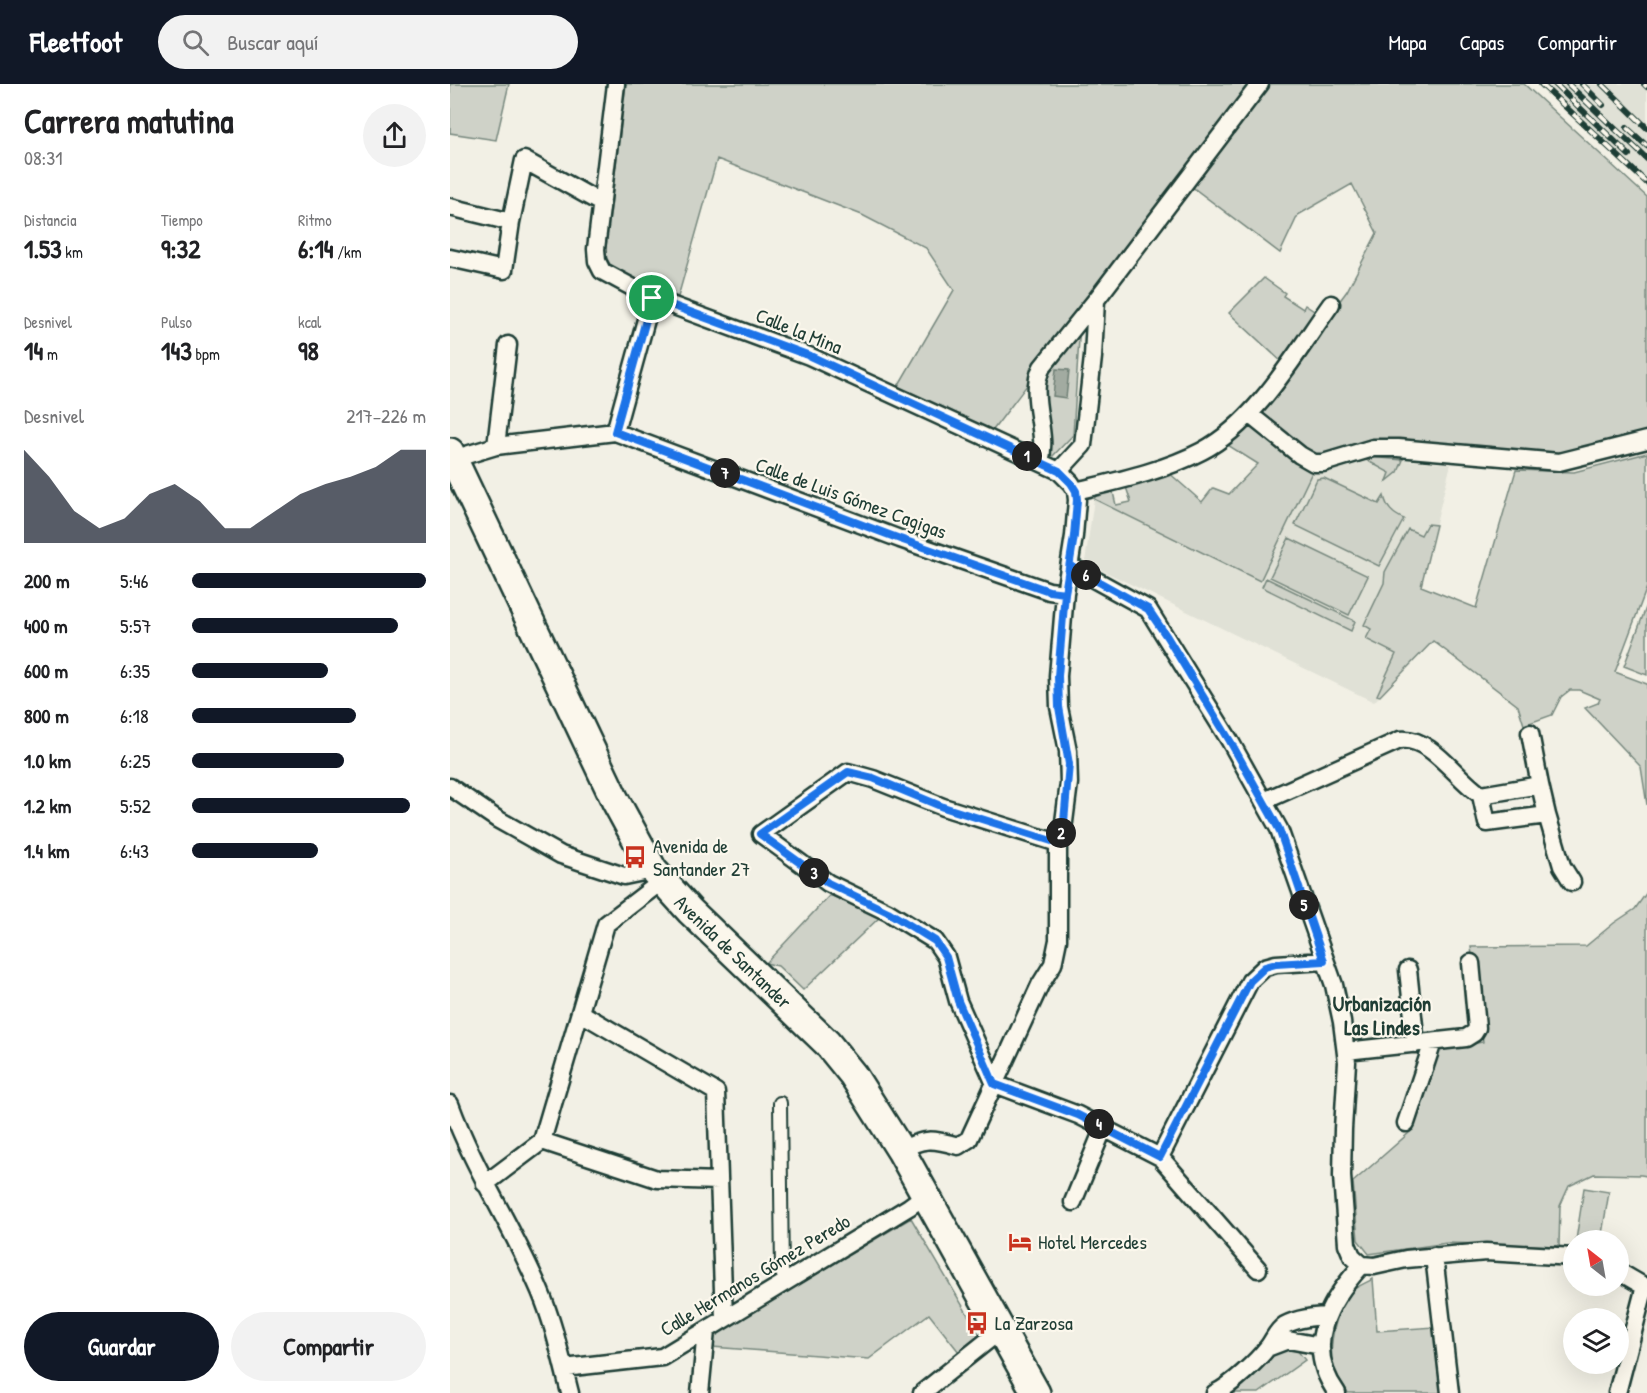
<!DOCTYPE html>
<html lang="es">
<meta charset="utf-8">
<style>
body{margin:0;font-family:"Patrick Hand",sans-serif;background:#f2f2f2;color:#202124;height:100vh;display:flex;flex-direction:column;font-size:22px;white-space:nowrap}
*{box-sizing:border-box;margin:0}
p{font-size:20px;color:#757577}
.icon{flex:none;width:33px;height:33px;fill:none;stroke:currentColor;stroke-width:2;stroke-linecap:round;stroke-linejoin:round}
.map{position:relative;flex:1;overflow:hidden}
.sheet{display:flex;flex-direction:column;background:#fff;width:450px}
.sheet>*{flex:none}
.needle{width:39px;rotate:329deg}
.buttons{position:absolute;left:1113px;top:1146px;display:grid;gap:12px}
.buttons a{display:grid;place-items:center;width:66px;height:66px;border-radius:50%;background:#fff;box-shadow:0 6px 24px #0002;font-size:30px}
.pin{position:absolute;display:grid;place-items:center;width:51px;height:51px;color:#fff;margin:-26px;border:3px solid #fff;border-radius:50%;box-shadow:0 2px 6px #0007}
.km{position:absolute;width:30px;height:30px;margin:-15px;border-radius:50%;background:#222;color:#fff;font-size:16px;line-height:30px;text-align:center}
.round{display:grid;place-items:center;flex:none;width:63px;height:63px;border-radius:32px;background:#f2f2f2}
.head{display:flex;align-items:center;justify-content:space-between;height:102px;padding:0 24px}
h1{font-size:33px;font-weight:800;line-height:45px}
.stats{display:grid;grid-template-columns:repeat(3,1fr);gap:9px;height:102px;padding:6px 24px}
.stats div{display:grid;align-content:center}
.stats b{font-size:26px;font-weight:800}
.stats small{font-size:16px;font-weight:400}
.stats p{font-size:16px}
.chart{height:168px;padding:12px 24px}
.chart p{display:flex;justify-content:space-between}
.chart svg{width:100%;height:108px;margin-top:6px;fill:#111827;opacity:.7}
.cta{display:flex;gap:12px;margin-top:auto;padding:12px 24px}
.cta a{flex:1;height:69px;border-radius:36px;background:#111827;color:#fff;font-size:24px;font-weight:800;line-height:69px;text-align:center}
.cta a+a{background:#f2f2f2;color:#202124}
ul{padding:0 24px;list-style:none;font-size:20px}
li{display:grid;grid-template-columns:96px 72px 1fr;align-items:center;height:45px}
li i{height:15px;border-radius:8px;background:#111827}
header{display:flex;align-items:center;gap:36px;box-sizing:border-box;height:84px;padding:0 30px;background:#111827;color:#fff}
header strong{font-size:28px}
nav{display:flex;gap:33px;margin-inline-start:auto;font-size:21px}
.search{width:420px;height:54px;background:#f2f2f2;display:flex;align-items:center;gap:15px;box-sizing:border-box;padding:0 21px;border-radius:33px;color:#757577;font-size:22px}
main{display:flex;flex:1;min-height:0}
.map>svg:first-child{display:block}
</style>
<header>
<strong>Fleetfoot</strong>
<div class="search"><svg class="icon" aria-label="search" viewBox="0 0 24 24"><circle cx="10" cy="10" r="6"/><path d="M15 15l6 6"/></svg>Buscar aquí</div>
<nav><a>Mapa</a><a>Capas</a><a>Compartir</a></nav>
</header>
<main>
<section class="sheet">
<div class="head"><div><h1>Carrera matutina</h1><p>08:31</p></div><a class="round"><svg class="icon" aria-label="share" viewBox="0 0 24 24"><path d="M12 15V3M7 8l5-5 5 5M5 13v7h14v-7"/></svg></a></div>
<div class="stats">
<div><p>Distancia</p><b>1.53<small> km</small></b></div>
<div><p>Tiempo</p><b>9:32</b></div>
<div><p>Ritmo</p><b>6:14<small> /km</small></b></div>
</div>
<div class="stats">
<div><p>Desnivel</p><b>14<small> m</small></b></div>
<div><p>Pulso</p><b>143<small> bpm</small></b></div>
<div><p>kcal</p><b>98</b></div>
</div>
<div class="chart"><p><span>Desnivel</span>217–226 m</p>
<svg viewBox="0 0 160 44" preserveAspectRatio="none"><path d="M0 44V6L10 17L20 31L30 38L40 34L50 24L60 20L70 27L80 38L90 38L100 31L110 24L120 20L130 17L140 13L150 6L160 6V44z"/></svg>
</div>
<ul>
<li><b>200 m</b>5:46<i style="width:100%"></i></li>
<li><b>400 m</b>5:57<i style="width:88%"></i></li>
<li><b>600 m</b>6:35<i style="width:58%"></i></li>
<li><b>800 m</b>6:18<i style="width:70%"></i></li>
<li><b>1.0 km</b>6:25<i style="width:65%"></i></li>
<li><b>1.2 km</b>5:52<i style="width:93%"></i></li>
<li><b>1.4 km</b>6:43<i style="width:54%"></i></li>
</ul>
<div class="cta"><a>Guardar</a><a>Compartir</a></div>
</section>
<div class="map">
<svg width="1197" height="1309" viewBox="0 0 1197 1309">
<rect width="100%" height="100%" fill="#f2f0e5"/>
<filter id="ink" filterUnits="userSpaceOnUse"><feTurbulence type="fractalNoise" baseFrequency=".0167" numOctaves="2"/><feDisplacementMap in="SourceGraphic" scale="12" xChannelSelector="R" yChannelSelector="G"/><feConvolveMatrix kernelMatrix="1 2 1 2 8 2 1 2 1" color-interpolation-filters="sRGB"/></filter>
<g filter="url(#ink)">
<path fill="#e0e1d6" d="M1091,0h106v102l-83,-76z
M909,372l92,8 -31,122 40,16 -27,39 -59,61 -289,-140 9,-63 3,-5 15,-6 4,17 15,-4 62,46 118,-79 35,-3z"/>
<path fill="#cfd2c8" stroke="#77887e" stroke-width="1.5" d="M0,0h59l-13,56 -46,-7z
M176,0h629l-262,346 -96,-42 57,-98 -28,-42 -64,-33 -145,-56 -39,138 -66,-29 -7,-13z
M815,0h259l123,113v236l-86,21 -173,-12 -73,16 -58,-41 2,-7 88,-119 30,-58 -25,-49 -54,31 -18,38 -89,-67z
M814,194l21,15 -2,3 20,13 2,-4 15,10 -36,49 -55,-51z
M630,239l-7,112 -23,24 -7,-82z
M800,339l59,47 5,-2 -54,113 -166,-82 3,-5 15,-6 4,17 15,-3 -6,-18 42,-13 35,31 11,-14 16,6 29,-30 -32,-20z
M1197,369v134l-32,85 32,12v121l-6,-38 -56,-59 13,-5 2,-4 -21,-9h-9l-9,7 -9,18 -28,10 -6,-19 -85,-65 -53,55 -3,-1 19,-41 -30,-15 5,-10 -7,-4 20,-42 1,-11 23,-43 13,6 6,-11 9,1 -15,61 55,22 40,-138 58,2z
M909,372l44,4 -5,12 -11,9 3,-8z
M874,394l55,26 5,-8c3,12 8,18 20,23l-25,47 -84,-41 22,-46z
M839,454l79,38 -19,39 -79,-38z
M816,494l89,43 -4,10 -89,-44z
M1197,521v70l-23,-9z
M1197,808v284l-6,-1 -47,-1 -25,12 -9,20 -1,40 -112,-3 -78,11 -11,-14 -5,-58 57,-50 28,-82 45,-8 -12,-95 115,-1 28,-23 21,-14z
M380,811l50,22 -77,73 -25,-24 -12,-3z
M1134,1104l25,4 -8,48h-25z
M461,1134l70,119 -22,15 -30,-38 -60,45 -157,-12 2,-12z
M923,1195l4,52 58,-4 8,66h-95c-5,-10 -13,-18 -15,-29 -5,-20 4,-59 20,-74 5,-4 14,-8 20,-11z
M837,1262l10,4 8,10 -46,33h-27l49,-44z"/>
<path fill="#a2aba1" stroke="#6e7f75" stroke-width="1.5" d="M606,285l13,1 -3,28 -13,-2z"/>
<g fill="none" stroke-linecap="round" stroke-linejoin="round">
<g stroke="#1f3d34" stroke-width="16">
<path id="pedestrian" d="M330,1019l2,170 5,8"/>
</g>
<g stroke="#1f3d34" stroke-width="21">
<path id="minor" d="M166,0l-20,165 1,12 5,10 50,27 157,58 250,115 12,12 5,8 1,9 -3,36 -9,57 -7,83 1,31 9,44 1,32 -5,39 -6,21v97l-5,24 -13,21 -71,154 -11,7c-24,-7 -36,-9 -57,5
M0,123l61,15
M0,174l54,12 7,-48 13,-62 77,43
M799,330l51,41 14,8h9l50,-15h25l161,14 88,-22
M165,348l37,-134
M46,362l12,-101
M0,371l3,4 43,-13 119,-14 285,107 149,52 16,2
M590,378c9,-31 -13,-66 2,-95l54,-67 164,-216
M609,387l24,-26 10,-88 3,-57
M626,407c41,-10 88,-20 126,-40 54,-28 94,-98 129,-147
M620,482l78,43 82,132 49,88 55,156 8,37 5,40 -4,67 -1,47 5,68 5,12 10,9 12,1 32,-7 80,-7 88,5
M1080,649l10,52
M0,703l47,32 64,36 63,21 29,-6
M814,717l136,-61c31,-4 56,39 81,55l6,28 60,-8 -7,-30 -59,10
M1097,731l15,51 10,16
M608,759l-115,-36 -70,-28 -25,-7 -87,62 67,49 60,29 47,29 11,16 12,44 37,83 83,31 82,42 98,112
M958,886l8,74
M131,929l135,79 8,227
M896,967l120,-13 8,-5 3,-5 -6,-65
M0,1020c24,66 63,123 90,187 14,33 21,67 30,102
M956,1039l27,-81
M92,1057l115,38 62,2
M710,1073l90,-176 15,-14 11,-3 48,-3
M35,1100l57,-43 64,-217 56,-43
M623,1118l31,-75
M984,1172l16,137
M1168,1187l29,17
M817,1264l21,-8 33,6
M114,1284l98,-11 247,-150 15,-11
M250,1309l6,-62
M472,1309l79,-63
M765,1309c16,-7 42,-32 53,-46 6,-8 8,-16 17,-22 13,-7 28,-8 42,-9
M887,1309c-34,-47 -9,-91 25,-128
M1167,1309l28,-107"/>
</g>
<g stroke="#1f3d34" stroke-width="32">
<path id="trunk" d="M0,368l165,348 38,70 37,41 137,132 26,32 48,76 135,242"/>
</g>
<use href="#pedestrian" stroke="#fbf7ec" stroke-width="12"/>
<use href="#minor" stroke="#fbf7ec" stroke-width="16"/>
<use href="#trunk" stroke="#fbf7ec" stroke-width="27"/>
<g stroke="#1f3d34" stroke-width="6">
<path id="rail" d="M1091,0l106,99
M1105,0l74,71
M1118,0l79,75
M1132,0l21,21
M1152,0l45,44
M1194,0l3,3
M1177,44l20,18"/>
</g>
<use href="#rail" stroke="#fbf7ec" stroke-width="4" stroke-dasharray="11" stroke-linecap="butt"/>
</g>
</g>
<g fill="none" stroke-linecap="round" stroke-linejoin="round" filter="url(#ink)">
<g stroke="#fff" stroke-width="12">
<path id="route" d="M202,214l158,58 249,115 12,12 5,8 1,9 -3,36 -9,57 -7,83 1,31 10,57 -5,58 -6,21 -115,-36 -70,-29 -25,-6 -88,62 68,49 60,29 47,29 11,16 12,44 36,83 84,31 82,42 90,-176 15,-14 11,-3 48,-3 -45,-132 -49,-88 -63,-104 -19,-28 -78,-43 -5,27 -16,-2 -149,-52 -285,-107 37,-134"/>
</g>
<use href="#route" stroke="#1a73e8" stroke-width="8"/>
</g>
<defs>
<g id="bus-bare" transform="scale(1.8)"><path d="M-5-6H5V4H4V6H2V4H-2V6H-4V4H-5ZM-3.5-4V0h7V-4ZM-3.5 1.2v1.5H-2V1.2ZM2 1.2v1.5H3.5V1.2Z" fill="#c8321e" stroke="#fbf7ec" stroke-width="2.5" paint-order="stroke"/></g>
<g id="hotel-bare" transform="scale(1.8)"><path d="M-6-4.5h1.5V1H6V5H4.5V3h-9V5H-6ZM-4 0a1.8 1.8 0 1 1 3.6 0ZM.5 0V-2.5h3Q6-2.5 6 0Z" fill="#c8321e" stroke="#fbf7ec" stroke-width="2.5" paint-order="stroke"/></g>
</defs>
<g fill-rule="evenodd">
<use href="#bus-bare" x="185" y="773"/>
<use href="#hotel-bare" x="570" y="1158"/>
<use href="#bus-bare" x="527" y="1239"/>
</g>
<g text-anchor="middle" stroke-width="4.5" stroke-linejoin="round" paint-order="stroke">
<g font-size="20" fill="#1f3d34" stroke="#fbf7ec">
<text transform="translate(349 247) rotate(22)" y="7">Calle la Mina</text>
<text transform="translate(401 414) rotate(20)" y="7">Calle de Luis Gómez Cagigas</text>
<text transform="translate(283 868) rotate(44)" y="7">Avenida de Santander</text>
<text transform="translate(305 1191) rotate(-31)" y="7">Calle Hermanos Gómez Peredo</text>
</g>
<g font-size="20" fill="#1f3d34" stroke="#fbf7ec" text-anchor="start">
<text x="203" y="769">Avenida de<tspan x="203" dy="23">Santander 27</tspan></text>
<text x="588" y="1165">Hotel Mercedes</text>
<text x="545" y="1246">La Zarzosa</text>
</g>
<g font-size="21" font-weight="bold" fill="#1f3d34" stroke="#fbf7ec">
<text x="932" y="927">Urbanización<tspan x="932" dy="24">Las Lindes</tspan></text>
</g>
</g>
</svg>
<div class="buttons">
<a><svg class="needle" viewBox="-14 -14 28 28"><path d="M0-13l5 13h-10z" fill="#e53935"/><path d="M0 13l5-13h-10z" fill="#757577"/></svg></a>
<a><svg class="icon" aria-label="layers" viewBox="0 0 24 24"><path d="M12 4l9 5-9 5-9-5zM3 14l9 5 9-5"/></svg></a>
</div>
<div class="pin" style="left:202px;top:214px;background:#1e9e55"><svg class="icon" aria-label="arrive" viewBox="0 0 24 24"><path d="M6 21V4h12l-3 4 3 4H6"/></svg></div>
<b class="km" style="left:577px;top:372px">1</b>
<b class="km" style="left:611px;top:749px">2</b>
<b class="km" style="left:364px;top:789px">3</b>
<b class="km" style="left:649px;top:1040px">4</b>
<b class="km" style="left:854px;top:821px">5</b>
<b class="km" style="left:636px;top:491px">6</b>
<b class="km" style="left:275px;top:389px">7</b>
</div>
</main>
